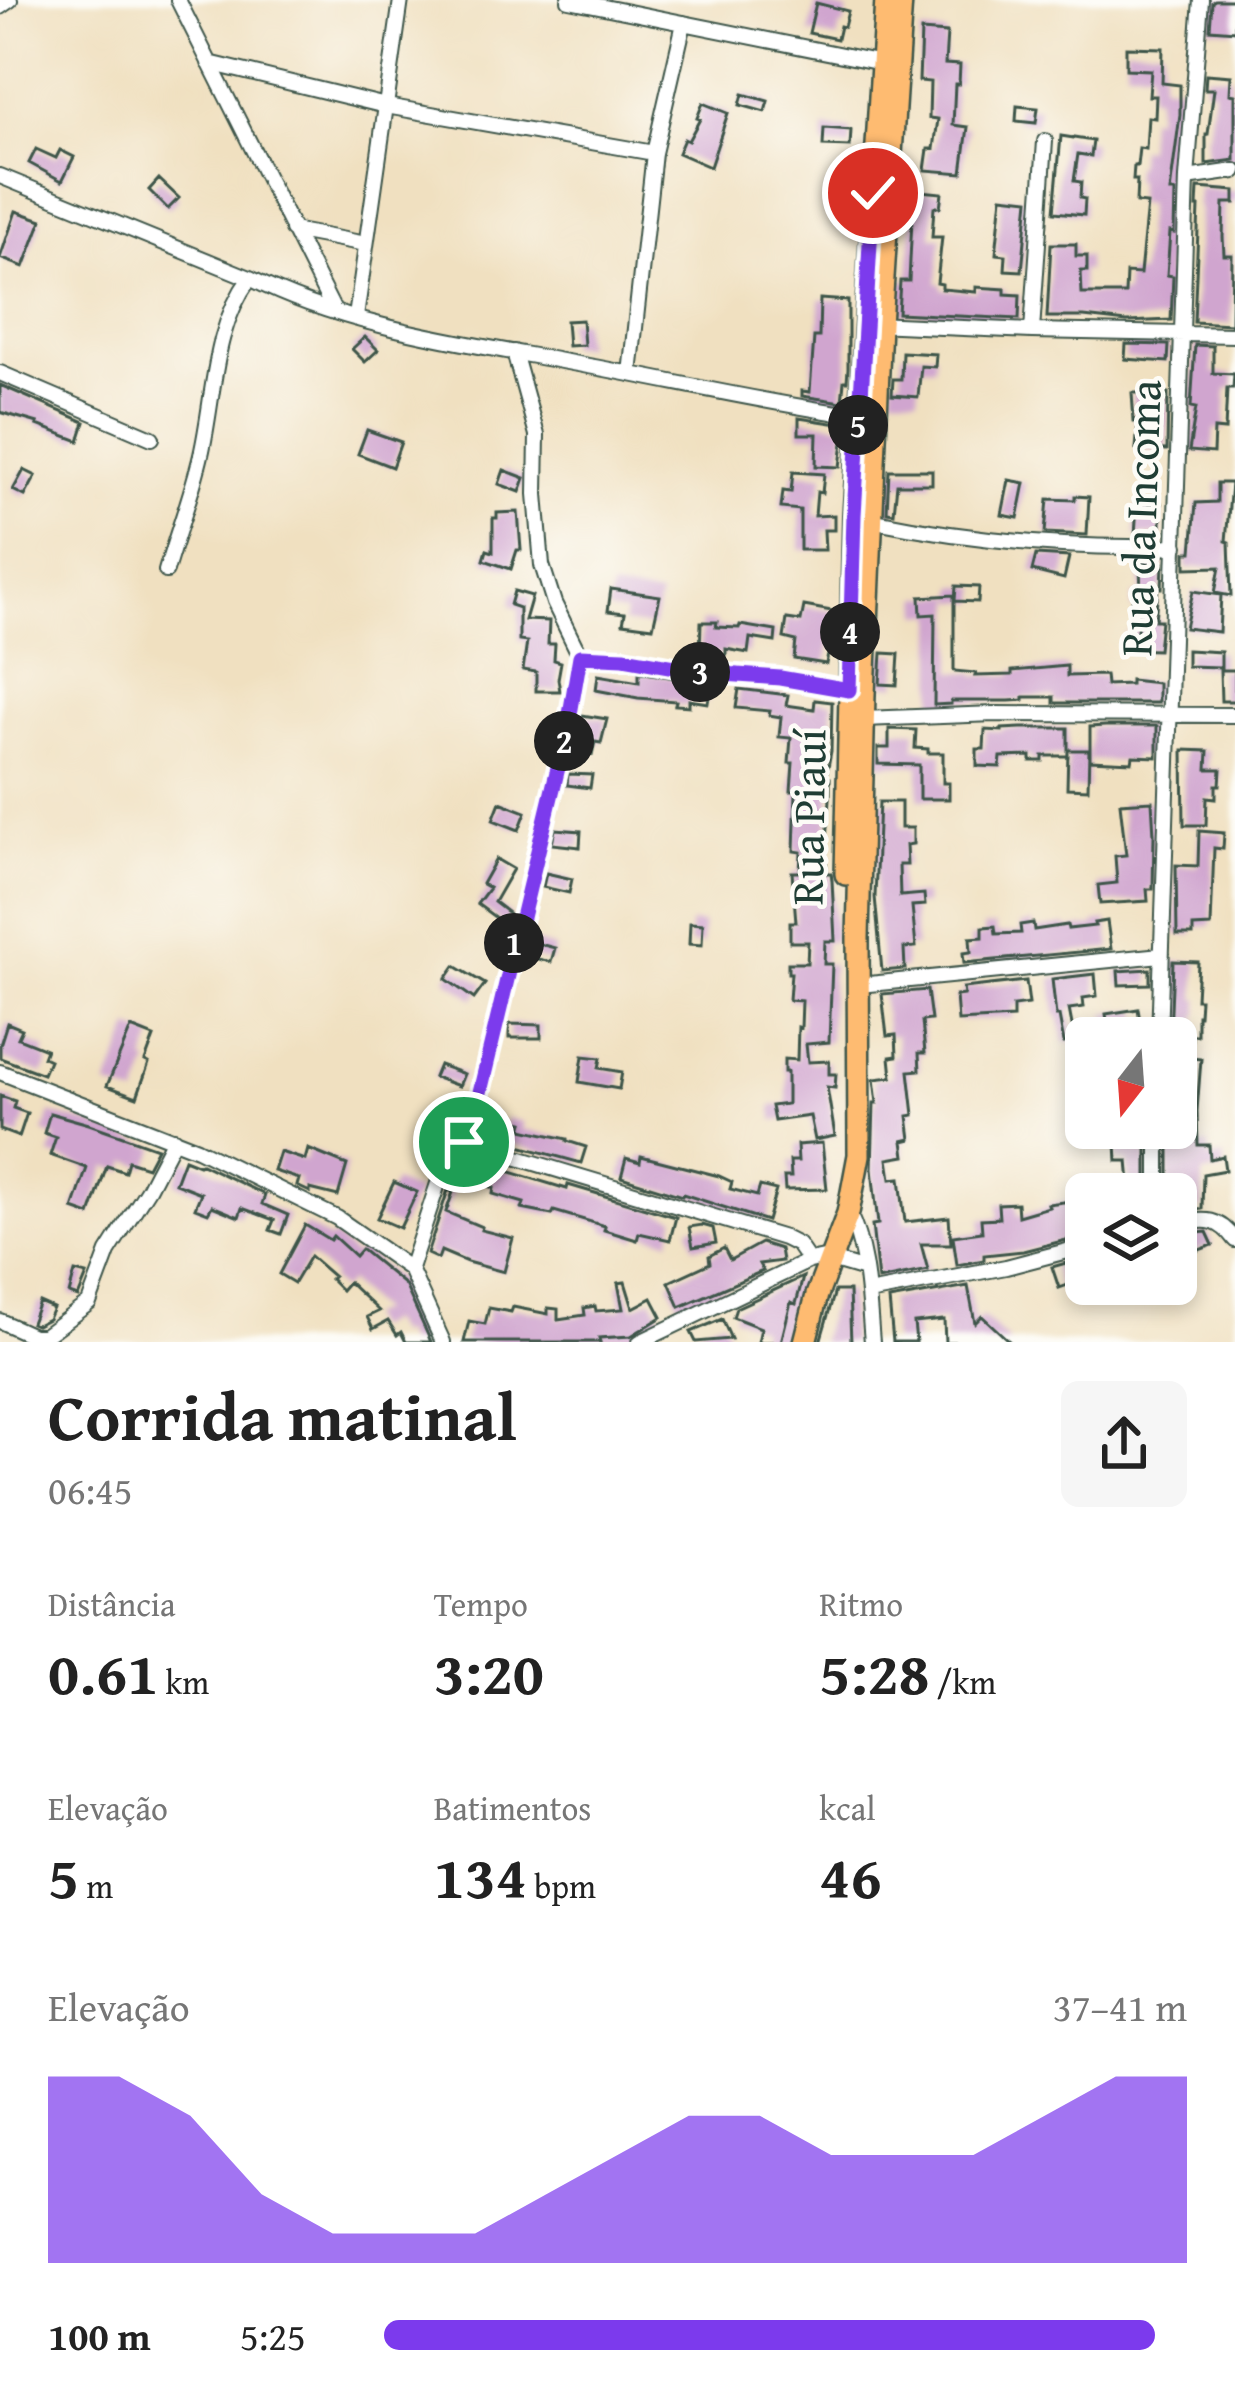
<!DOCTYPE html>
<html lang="pt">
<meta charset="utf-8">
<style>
body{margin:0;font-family:"Gentium Book Plus",serif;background:#f6f6f6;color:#222;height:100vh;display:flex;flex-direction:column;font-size:45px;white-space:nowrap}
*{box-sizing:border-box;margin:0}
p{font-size:39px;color:#767676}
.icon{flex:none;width:66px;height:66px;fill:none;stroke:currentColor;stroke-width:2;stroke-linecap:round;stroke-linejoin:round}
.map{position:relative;height:1342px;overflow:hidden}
.drawer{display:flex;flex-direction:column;background:#fff;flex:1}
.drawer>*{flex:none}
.needle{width:78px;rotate:197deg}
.buttons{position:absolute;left:1065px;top:1017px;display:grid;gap:24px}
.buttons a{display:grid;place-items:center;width:132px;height:132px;border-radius:18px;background:#fff;box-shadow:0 6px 18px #0003;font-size:60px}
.pin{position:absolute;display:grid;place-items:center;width:102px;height:102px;color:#fff;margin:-51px;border:6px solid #fff;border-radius:50%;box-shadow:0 3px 12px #0007}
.km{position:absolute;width:60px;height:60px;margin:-30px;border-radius:50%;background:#222;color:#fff;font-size:33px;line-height:60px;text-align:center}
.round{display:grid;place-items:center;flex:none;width:126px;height:126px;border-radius:18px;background:#f6f6f6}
.overview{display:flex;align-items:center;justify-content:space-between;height:204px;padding:0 48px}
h1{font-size:66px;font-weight:700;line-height:90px}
.metrics{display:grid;grid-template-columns:repeat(3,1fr);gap:18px;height:204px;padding:12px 48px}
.metrics div{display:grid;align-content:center}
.metrics b{font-size:60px;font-weight:700}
.metrics small{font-size:33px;font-weight:400}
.metrics p{font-size:33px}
.chart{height:336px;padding:24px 48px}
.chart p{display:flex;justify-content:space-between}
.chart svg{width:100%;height:216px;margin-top:12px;fill:#7c3aed;opacity:.7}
ul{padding:0 48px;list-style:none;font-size:39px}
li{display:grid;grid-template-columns:192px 144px 1fr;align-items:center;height:90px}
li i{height:30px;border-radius:15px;background:#7c3aed}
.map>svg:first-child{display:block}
</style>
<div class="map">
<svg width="1235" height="1342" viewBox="0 0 1235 1342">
<rect width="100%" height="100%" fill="#fdfcf7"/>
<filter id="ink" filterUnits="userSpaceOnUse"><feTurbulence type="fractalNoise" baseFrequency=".00833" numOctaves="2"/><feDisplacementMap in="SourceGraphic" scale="24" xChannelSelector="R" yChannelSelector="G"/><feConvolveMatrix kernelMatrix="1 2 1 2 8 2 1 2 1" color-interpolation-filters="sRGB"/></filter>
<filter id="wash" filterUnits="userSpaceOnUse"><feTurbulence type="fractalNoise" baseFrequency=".004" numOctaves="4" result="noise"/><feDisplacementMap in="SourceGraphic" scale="48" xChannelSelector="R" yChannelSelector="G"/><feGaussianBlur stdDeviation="2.7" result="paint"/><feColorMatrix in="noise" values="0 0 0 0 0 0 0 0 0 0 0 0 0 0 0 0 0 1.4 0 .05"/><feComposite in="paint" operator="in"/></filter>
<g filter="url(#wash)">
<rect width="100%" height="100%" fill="#f0e0c0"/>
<g id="blocks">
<path fill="#d0a5cf" d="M1215,0h20v31l-25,-2 2,-27z
M816,3l32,8 -4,16 -4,-1 -3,13 -28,-6z
M921,31l26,2 -2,31 15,1 -1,19h-4l-2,41 15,2 -6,46 -37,-3 3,-21h6l4,-30 -9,-1 1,-36 -11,-1z
M1126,47l37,1 -1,35 18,2v30l-10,77h5l-1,41 -4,-1 -3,43 6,1 -2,44 -44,2 -43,-5h-37l4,-73h25v12h11v15h-6l1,23h43l1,-21 14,1 7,-70 -11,-1 1,-23h-4l1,-14h3l2,-18 7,1 2,-32 7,1 1,-22h-7l2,-26 -25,-1z
M1206,74l25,2 -1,18 5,1v65l-29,4v-30h2l6,-45h-9z
M743,94l25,7 -3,11 -25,-7z
M703,103l25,10 -18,54 -32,-14 6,-14 4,2 12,-22 -3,-1z
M1017,106l21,2 -2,15 -20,-2z
M824,128l27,2 -1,17 -27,-1z
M1061,136l32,5 -2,15 -13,-2 -4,27 7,1 -1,16 5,1 -1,16 -30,-3z
M36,149l20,9 4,-8 14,7 -12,24 -33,-18z
M159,179l20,19 -11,11 -19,-19z
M1198,188l37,3v12h-11l-1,34 1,18h8l-1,69 -37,-2 5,-115h-2z
M910,190l32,3 -2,14h-6l-2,30h10l-5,46 5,1v5l34,3v-5l29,2v5l15,1 -1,24 -121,-6 2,-32h9l3,-62 -4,-15z
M1002,196l27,3 -7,72 -17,-1 1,-15 -10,-1z
M16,211l26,9 -18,47 -24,-9z
M820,299l28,2v67l-1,13h-3l-2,21 -40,-6v-5l8,1 4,-55h5z
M582,320l2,25 -16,1 -2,-25z
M365,337l13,13 -13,12 -13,-13z
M1126,344l43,1 -1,17 -43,-3z
M1195,345l18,1v27l21,1 -1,14h-6l-2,42 -11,-1 -1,24 -24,-2 7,-43 -5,-1z
M902,352l34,2 -1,13 -14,-1 -3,31 -26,-2 1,-16h8z
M0,385l85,37 -6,19 -42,-16 1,-2 -38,-11z
M1132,393h36l-1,57 -31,-1 2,-26 -4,-1z
M799,418l46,7 -5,42 -24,-1 1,-32h-18z
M367,430l34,12 -9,25 -34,-13z
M24,470l12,6 -11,20 -12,-6z
M504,470l21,8 -5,14 -21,-8z
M889,470h43v14h-35l-3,29 -7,-1z
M793,472l31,2 -2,19 -5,-1 -2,24 19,-1v15h-10l1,20h-25v-40l-19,-2 2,-17 8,1z
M1009,480l16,3 -7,35 -16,-3z
M1217,483h14l-5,58 3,1 2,54 -16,-3 5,-26 -34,1v-16h6l4,-49 21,-1z
M1075,496l14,1 -2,38 -42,-2 3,-34 27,1z
M1161,503v32l-26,1 2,-32z
M518,512l3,38h-4l-6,19 -27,-9 3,-10 6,2v-34h4v-5z
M1036,555l33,2 -5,22 -32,-8z
M1140,563h23l-1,25h-4l-3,32h6l-3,30 -32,-1v-17h11l1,-23 -7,-1 2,-13 8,1z
M956,586l23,1 -1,15 -23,-1z
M611,589l49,7 -7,31 -30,-4 2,-10 -17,-2z
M514,591l18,5 -7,24 24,1 -1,23h7l-1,16 7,2 -3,17 2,12h-24v-19l-13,-2 4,-28 -8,-1v-33l-9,-3z
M1193,591l28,4 -2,37 -34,-4z
M954,595v76l22,2 -1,3 37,-1v-4l55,-5v10l38,-1 1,10 24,-1v-4l28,3v20h-104v-6h-30v3l-15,1h-58v3l-17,1 1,-91 -14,1 -1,-18z
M804,606l33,6 -11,52 -32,-5 2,-18 -12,-3 3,-19 14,2z
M701,622h16l-1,5 23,1 1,-3 36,6 -1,11 -25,-4 -2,15 -22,-4v6l-26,-2z
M1187,650l34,2v15l-34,-1z
M882,653l17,1 -2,31 -17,-1z
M1220,670h15v31h-14z
M639,672l72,12 -3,19 -19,-3v6l-14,-1 1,-4 -38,-3 -42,-8 2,-15 41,7z
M739,689l49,6 -2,10 28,4 1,-9 17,2 -1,49 -5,27h4v21l-4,55 1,19h4l1,7 3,61h-10l-1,23h8l-3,78 -23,2 2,18 21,-1v13h7l-1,14 -8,-1 8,49 -20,4 -5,-24 -36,5 -3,-15 16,-2v-32h-3v-13l13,1 1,-33 3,1 1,-27 -13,-1 2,-27h-3v-10h19l1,-21h-18v-20h6l-4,-50h8l1,-20 -7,-1 2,-60h-5l2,-28h-4l2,-25 -12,-1 2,-20 -12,-2 1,-4 -34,-3z
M582,715l25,4 -6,24 -6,-1 -3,13 -19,-3z
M1105,726h52v31l-24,-1 -1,6 -42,-2v-33z
M1021,728h47v28h-25v5h-12v-5l-30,1 -1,10 -23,-1v-17h7l1,-19 17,1v-2z
M889,729l27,1 -1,18 13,1v4h15v30h6v16h-30v-34l-41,-1v-16h11z
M1068,750h21l-1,39 -21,-1z
M1183,750l25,1 -1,18h14l-1,16h-4v13l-9,-1 -1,28h-22z
M568,774l24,1 -2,13 -23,-3z
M1152,801l2,34 -1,54h-6l1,12 -48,3 -2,-19 19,-2 -2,-27 11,-1 -6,-52z
M500,802l26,10 -7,18 -26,-10z
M879,802h22v26h12v16l-7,1 1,20h-8l1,31 24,-2 1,11 -13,1 4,41 -12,1 1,21 -23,2 -7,-74z
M555,829l26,2 -1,16 -28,-3z
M1199,831l25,2 -1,16 -9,-1 -3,78 -18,1v8h-16l-1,-70 22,1z
M496,859l17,10 -19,33 17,13 -7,9 -27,-20 12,-16 -7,-4z
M546,873l26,6 -3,14 -26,-6z
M1107,921l4,28 -147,14 -1,-10 8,-1 -1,-14 13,-1v-10l12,-1 1,8 25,-1 -1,-8 13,-2 1,7 33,-5 1,4 27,-3 -1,-3z
M690,923l13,1 -1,21 -13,-1z
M528,941l27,7 -4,14 -26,-6z
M1173,961l25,1 -2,37h4l-1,16h-2v20h-5l-1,23 10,1 -4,52 1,34h11l1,14 13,-3 2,14 -22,4 -1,35 -26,4v-19h-7v-66h7v-93h-6z
M455,966l30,18 -11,15 -28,-20z
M1150,969v15l-31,1 -1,-14z
M1095,974l2,22 -14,2 1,9 -15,2 6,32 -11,2 -5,-27h-3l-4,-37z
M1026,981l3,23 -16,2v12l-55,3 -2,-25 8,-1 -1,-7z
M927,990l4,30 -9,1 3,32h-6l1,17 -11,1 5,44 -6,1 3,23 -8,2 2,15 -17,3 3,20 9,-1 5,44 44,-5 2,27h-30l7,26 -50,10 -6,-55 6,-1 -6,-55 2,-66h3l-3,-24 18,-2 -2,-20 7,-1 -1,-21 -9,1 -5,-42z
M1138,1009l5,29h-33l-4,-24z
M7,1023l15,6 -4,9 28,11 -3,8 6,3 -6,14 -43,-16v-13z
M509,1024l32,1v13h-32z
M131,1028l23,9 -9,24 4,2 -12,34 -30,-11z
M583,1056l18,2 -2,10 23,4 -3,17 -40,-7z
M439,1065l25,9 -5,12 -25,-9z
M0,1096l15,5 -2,7 14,5 -8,24 -19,-7z
M50,1113l39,11 68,24 -10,19 -19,-6 -3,11 -18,-6 -17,49 -17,-6 14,-41 -37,-13 6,-18 -12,-4z
M506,1118l18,4 -2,7 45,10v2l19,6 -5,16 -80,-22z
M1136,1128h11v66h-16l-3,-33h-11l-1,-18h15v-10h6z
M822,1143l5,46 -42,1 -1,-13h7l-1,-16h8l-1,-16z
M308,1149l39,16 -9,31 -28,-7v3l-13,-6 2,-7 -25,-8 6,-19 25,8z
M641,1156l78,20 13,6 -2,7 27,7 3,-10 16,4 -9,31 -84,-27 -1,2 -61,-19 5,-19 14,4z
M184,1159l15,6 2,-1 64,31 -3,9 26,11 -7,19 -11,-4 4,-10 -32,-12 -3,9 -27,-11 -4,7 -13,-5 6,-15 -26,-10z
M494,1167l73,22 1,-4 108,32 -6,23 -31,-7 -2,7 -33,-10 1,-4 -51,-15 -2,4 -30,-6 2,-6 -31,-9 1,-6 -5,-2z
M394,1182l23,10 -17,36 -23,-10z
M448,1190l5,2 -7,20 36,15 -1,3 32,8 -9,34 -37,-10 -26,-11 -3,8 -11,-5z
M1086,1199v36l-63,16 -39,4v5l-27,5 -4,-29 29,-4 -1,-13 18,-1 -1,-14 19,-1 1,13 31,-9 -1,-3z
M305,1225l25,15 3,-4 22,20 6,-7 44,36 26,57h-25l-5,-10 -4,3 -9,-14 -15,8 -6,-12 12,-6 -31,-29 -7,8 -11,-11 3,-3 -23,-20 -16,27 -15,-9z
M702,1225l11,3 3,15 -23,4 -4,-20z
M1207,1232l6,13 -35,13 -2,-23z
M761,1243l19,6 2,12 -23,3 4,7 -83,36 -11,-25 41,-19 -1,-7 15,-8 6,12z
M1066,1263l7,20 -14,5 -7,-21z
M75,1272l12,3 -9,22 -9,-3z
M803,1277l-7,27 -5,-2 -10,40h-23l3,-14 -28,-11 3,-9z
M625,1282l8,26 19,-10 10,19 -31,19 -32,2 1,4h-136l5,-21 16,3 4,-16 22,4 2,-5 35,7v-6l10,1v10l27,-4 -1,-7 11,-2 1,5 27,-2 -5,-26z
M968,1286l7,37 7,-7 28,26h-65l-1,-22 -30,3 2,19h-23l-4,-42z
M835,1291h14l2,51h-31z
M39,1302l14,6 -5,11 -12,6 -5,-2z
M722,1319l9,20 -35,3 -5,-10z"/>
</g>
</g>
<g filter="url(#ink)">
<use href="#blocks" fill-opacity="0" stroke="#3e5549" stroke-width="3"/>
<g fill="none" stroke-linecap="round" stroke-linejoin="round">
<g stroke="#3e5549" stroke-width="18">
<path id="street" d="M178,0l156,311
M569,0l313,63
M0,7l10,-7
M209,63l177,43 268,47
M0,176l250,102c96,50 222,66 328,86 94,17 187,39 281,52
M1187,178l48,-7
M292,230l74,14
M356,317l45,-317
M874,324l158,7 203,4
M1032,331l13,-190
M0,373l152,65
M630,374l24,-221 30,-130
M870,520c103,21 201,30 306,26
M166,571c11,-38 26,-77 35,-116 14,-60 11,-125 49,-177
M580,656l44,2 85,15 71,5 69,12
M863,719l132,-5 240,1
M859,985l302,-30
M1159,1038l28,-860 14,-178
M0,1072l197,77 140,69 73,51 33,73
M1158,1128v66
M468,1142l100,-416 12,-70 -26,-53 -12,-38 -6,-71 1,-59 -23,-83
M848,1212c20,39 20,87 24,130
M1176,1224c27,-4 41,-9 59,16
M410,1269l35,-107 10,-15 10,-5 319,96 14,7 11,16
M868,1293l138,-26 80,-21
M0,1321l33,15h11l45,-33 19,-51 40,-63 26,-50
M640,1342l169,-81 15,-3 41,12"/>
</g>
<g stroke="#3e5549" stroke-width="26">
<path id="primary" d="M846,874l8,-359 32,-515
M805,1342l12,-47 31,-82 11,-58 -1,-217 6,-244 16,-370 21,-324"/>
</g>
<use href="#street" stroke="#fff" stroke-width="14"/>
<use href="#primary" stroke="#febb71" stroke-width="21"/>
</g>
</g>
<g fill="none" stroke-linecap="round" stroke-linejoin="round" filter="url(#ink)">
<g stroke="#fff" stroke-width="24">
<path id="route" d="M464,1142h4l100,-416 12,-70 44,2 85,15 71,5 69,12 5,-175 19,-322"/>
</g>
<use href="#route" stroke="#7c3aed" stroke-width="15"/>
</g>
<g text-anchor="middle" stroke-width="9" stroke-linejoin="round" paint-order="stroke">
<g font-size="45" fill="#1f3d34" stroke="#fdfcf7">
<text transform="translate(1140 518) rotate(-88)" y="16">Rua da Incoma</text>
<text transform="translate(808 817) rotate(-89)" y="16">Rua Piauí</text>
</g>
</g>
</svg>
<div class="buttons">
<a><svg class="needle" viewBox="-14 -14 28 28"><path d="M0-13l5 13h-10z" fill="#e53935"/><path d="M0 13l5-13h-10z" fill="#767676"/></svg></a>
<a><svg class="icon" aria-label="layers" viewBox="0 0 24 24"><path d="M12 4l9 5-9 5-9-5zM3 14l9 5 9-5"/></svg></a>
</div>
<div class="pin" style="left:464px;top:1142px;background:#1e9e55"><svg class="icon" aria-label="arrive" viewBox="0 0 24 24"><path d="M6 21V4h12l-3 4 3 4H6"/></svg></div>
<div class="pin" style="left:873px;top:193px;background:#d93025"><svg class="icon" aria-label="check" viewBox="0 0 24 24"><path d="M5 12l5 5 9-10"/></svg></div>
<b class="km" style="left:514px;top:943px">1</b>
<b class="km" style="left:564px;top:741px">2</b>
<b class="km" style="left:700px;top:672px">3</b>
<b class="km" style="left:850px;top:632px">4</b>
<b class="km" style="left:858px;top:425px">5</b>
</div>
<section class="drawer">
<div class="overview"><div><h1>Corrida matinal</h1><p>06:45</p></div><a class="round"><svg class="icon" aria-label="share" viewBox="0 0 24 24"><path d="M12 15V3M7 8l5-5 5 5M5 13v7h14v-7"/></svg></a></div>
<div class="metrics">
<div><p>Distância</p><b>0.61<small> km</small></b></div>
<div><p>Tempo</p><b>3:20</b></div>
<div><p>Ritmo</p><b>5:28<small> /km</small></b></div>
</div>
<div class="metrics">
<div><p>Elevação</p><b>5<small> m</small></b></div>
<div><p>Batimentos</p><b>134<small> bpm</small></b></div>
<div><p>kcal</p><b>46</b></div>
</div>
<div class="chart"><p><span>Elevação</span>37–41 m</p>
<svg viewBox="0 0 160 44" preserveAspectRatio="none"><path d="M0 44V6L10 6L20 14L30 30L40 38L50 38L60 38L70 30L80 22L90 14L100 14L110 22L120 22L130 22L140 14L150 6L160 6V44z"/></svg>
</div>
<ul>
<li><b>100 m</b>5:25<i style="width:96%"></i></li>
</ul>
</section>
